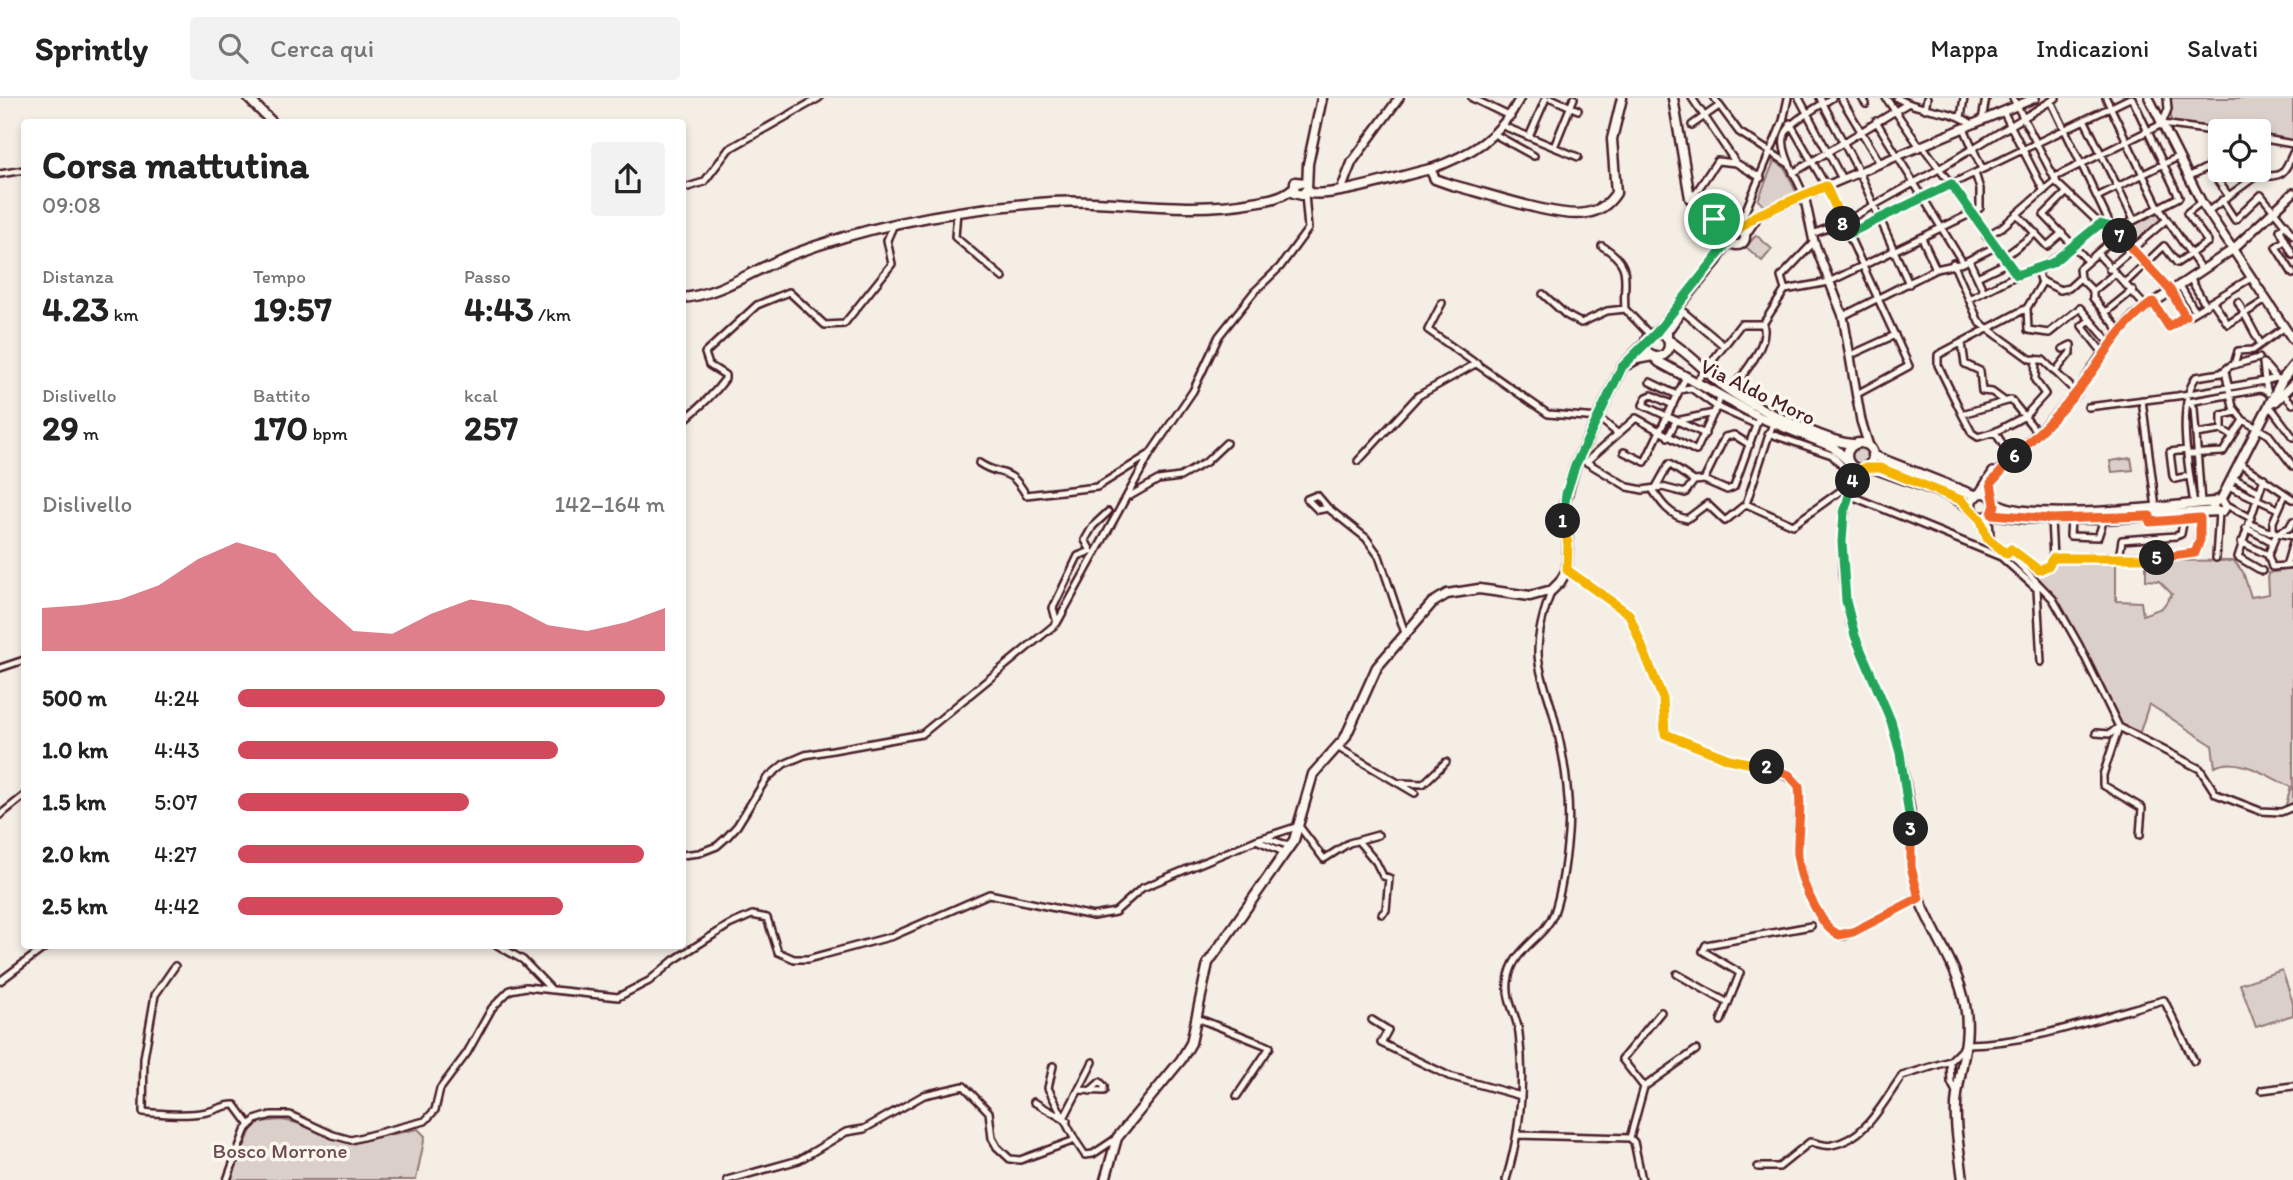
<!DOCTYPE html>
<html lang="it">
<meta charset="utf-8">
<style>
body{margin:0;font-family:Itim,sans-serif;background:#f2f2f2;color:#222;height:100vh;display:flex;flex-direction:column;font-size:26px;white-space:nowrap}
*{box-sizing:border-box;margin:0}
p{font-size:23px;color:#767676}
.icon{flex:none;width:38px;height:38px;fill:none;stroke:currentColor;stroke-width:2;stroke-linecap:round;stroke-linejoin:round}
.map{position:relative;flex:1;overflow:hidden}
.drawer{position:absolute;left:21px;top:21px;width:665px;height:830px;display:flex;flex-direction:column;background:#fff;border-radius:7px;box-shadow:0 4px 10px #0003}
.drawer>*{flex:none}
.fabs{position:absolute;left:2208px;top:21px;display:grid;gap:14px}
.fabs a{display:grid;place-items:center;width:63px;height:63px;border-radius:7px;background:#fff;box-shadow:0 4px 10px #0003;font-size:35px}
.pin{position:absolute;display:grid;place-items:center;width:60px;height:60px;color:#fff;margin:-30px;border:4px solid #fff;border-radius:50%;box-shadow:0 2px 7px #0007}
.km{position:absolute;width:35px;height:35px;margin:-18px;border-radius:50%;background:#222;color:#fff;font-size:19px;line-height:35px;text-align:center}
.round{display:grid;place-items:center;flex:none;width:74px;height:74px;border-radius:7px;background:#f2f2f2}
.overview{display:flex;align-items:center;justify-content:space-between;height:119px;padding:0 21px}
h1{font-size:38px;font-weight:800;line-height:52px}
.metrics{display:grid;grid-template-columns:repeat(3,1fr);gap:10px;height:119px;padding:7px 21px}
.metrics div{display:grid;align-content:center}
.metrics b{font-size:35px;font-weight:800}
.metrics small{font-size:19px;font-weight:400}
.metrics p{font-size:19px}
.chart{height:196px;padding:14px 21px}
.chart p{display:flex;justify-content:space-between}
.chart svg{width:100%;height:126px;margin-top:7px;fill:#d1495b;opacity:.7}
ul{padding:0 21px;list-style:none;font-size:23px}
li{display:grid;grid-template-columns:112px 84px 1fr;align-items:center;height:52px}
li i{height:18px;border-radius:9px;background:#d1495b}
header{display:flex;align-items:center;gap:42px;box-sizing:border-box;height:98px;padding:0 35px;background:#fff;border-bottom:2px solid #e0e0e0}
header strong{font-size:33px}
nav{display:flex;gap:38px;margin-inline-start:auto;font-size:24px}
.search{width:490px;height:63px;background:#f2f2f2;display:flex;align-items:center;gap:18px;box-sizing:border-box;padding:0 24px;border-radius:7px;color:#767676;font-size:26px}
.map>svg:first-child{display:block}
</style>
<header>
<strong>Sprintly</strong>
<div class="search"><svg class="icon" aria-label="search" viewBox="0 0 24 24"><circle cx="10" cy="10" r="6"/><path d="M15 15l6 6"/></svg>Cerca qui</div>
<nav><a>Mappa</a><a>Indicazioni</a><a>Salvati</a></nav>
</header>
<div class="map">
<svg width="2293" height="1082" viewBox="0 0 2293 1082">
<rect width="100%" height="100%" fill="#f4eee4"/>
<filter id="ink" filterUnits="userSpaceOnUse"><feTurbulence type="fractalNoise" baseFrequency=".0143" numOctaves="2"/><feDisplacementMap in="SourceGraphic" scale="14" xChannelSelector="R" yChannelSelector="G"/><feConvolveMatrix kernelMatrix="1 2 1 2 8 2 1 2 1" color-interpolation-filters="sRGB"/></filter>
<g filter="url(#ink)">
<path fill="#dbd0c9" stroke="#92787a" stroke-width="2" d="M2171,0h122v43l-34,-5v-5h-29l-59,-9z
M1772,61l13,9 12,26 -30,15 -9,-9 15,-36z
M2158,114l4,7 -29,25 -12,-12z
M1756,137l16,14 -10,12 -16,-14z
M1851 358a9 9 0 1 1 18 0a9 9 0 1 1-18 0Z
M2131,360l2,12 -21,2 -2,-11z
M2054,462h59l3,3v38l25,1 2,13 19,-7 10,-14 -13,-13 -13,-1v-20l88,1 9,11 8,25 18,-3 -1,-21 25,-4v234l-8,5 6,-21c-22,-10 -53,-32 -76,-20l-3,-22 -63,-41 -9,28 -19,-7 -50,-101 -35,-50 12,-3z
M2282,872l11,33v12l-37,12 -16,-43z
M282,1022l20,4 48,19 68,-14 7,7 -9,44h-185l20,-50 9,-8z"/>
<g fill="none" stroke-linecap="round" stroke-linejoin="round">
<g stroke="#4a1f2b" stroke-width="10">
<path id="minor" d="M1472,0l39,19
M1551,0l27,12
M1692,0l44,65 25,15
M1714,0l25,34 50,32
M1799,0l43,81
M1820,0l39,74 50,112
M1841,0l39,65
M1862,0l4,6
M1886,0l34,49
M1897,0c23,14 54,10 75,26
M2013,0l44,85 43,41 8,2
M2106,0l53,110 42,61
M2051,3l57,119v6c31,28 56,55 77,90
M1925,11l2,-11
M2003,13l41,80
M1961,19l3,-19
M1982,22l4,-22
M1876,23l87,142
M2085,23l49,99
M1790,25l36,63 83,180 -52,28
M2162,26l6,-15 -1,-11
M1692,27l27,-19
M1503,28l75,31
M1964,30l18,41
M1496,37l38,21
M1529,39l17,-39
M2259,40l34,6
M1922,47l95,130
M1554,49l20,-49
M2208,69l20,28
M2237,72l10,11
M1793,75l114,-69
M0,76l24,-4
M2055,79l107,-53 59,8
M2188,79l20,-10 13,-33
M688,89l16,-5 25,-33 90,-51
M2066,95l-22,22 44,46
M1804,97c-30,-63 -32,-61 28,-97
M2097,99l81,-40
M1691,102l26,-39 19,2
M2222,102l13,20 26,-25 32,40
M957,113l-2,26 48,41
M2207,114l49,-36c26,0 26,2 37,-23
M2017,116l30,32 15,-13
M2286,126l-6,6 13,25
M1738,131l45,-108 5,-23
M2114,133l65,-34 -47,-99
M1812,136l30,-11 97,-54 117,-71
M1848,136l282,-136
M1986,138l16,-9 54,-47
M1922,140l14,31
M2284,143l-8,6 17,27
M1602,148c33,20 20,33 23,63
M2097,155l49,54
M2004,159l32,-24
M1969,162l15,32
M1953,165l26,59 51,37 13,1 34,33
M2109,171l57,-49
M2037,172l3,10 20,10 9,-2 11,-10 -1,-9 39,-34
M1977,179l31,-15
M2080,180l13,13v7l27,33
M2190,180l16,28
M2126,184l38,-36 13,17 31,-21 -21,-29 14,-11
M2179,186l16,27
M1785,192l44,-8 143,-69 8,-5v-19l-5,-16
M1785,192l-4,-13 33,-35
M2093,193l21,-17
M1543,196l23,21 15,8 26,-12 18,-2
M1969,201l48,-24 24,-6 59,-45
M2153,204l16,25 82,-49
M2213,204l15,22 38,-24
M2238,204l22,41
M1442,205l-14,27 120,84 51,4 18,15
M2027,210l1,22 21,3 31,-25 30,35
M1625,211l26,27
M1680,211l43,36
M2106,214l27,-22
M1843,218l93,-47 27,-6 32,-16
M2090,222l-8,6 21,27
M1962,245l3,21 15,7 2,20 10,1 11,8
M2253,252l32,-23
M1851,257l44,-20
M2263,265l13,15
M2234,267l4,-14 15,-1
M2225,273l8,36 10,13 26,15 24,31
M2055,274l16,-20v-7l-8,4
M1650,284l27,13
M1696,284l45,-58h22
M1679,292l12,-2 26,19 38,17
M1730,292c13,-14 40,-47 33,-66l22,-34
M2268,295l-3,-12 11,-3 6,2
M2282,295l11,11
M2142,302l14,108
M2189,304l5,6 7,95
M2189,304l71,-13 6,2
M1673,307l-21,-10 -5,2 -4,8 62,29
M2088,309l89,-11 88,-15 -2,-18
M2272,311l21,28
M1962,316l10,19 6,4 17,-5 17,27
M682,324c16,-14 31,-26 43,-43v-4l-16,-10 -4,-12 52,-48 32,-13 36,33 19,-1 48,-60 -5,-24 7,-16
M2222,332v-15l15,-3
M1995,334l30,-16 20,-22 -10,-14 1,-21
M2037,334l-26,-32 -49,14 -24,-49v-10l89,-47 16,-27
M2196,336l26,-4 9,5
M1668,339l8,-16 38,-8
M2187,352l-17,2 3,24 2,3 14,-3
M1624,354l21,10 41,-85
M2187,356l36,-2 20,-32
M1583,362l45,27 15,3 19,-3 23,6 9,-12
M1358,363l60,-65 59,-33
M1586,364l50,-44 60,33 25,-54
M979,365c22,15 30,2 47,32l71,-8 53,-33
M2244,368l49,33
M1704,382l21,-43 9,-2 16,10
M2237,382l21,11
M1694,383l10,-1 23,10 7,-3 25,-70
M1852,385l11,-15
M2233,390l45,21
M1652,391c9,14 18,27 35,30l20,-15 18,17 21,-17 27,-81
M1655,391l14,-25 25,17
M1849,397l152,62 36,32 4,73
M1130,398l28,-16 22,-3 26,-15 20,-19
M1746,406l47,21 50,-36 3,-19 -14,-15 -64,-22
M2194,406c-5,-34 -18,-98 2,-127l25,-4 9,-7 29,-8
M2225,406l26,14
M1328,410l-10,2 -11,-11 10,-4 11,13 38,30 13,18 27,80
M1974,415l7,7 6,18 30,24 36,37 26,46 40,82 81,42 16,25 44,17 21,1 12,-5
M1989,418l1,21
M2051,421l2,39
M2071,421l-1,17 28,1 6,-18
M2150,424l34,-4
M2249,425l17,8 27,5
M2246,430l27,14
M2273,434v-10l12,-27
M2241,444l27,13
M2293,444l-7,24 7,-1
M2007,456l4,-5 28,21 9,-4 5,-8
M2053,460l138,-2 7,-7 2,-37
M2119,460l3,-18 54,-4 5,-2 3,-16h16
M2216,460l3,-46
M2286,468l-14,1 -4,-12 9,-22 12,-5 4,-7
M1567,472l62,44 34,85 2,35 64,25 44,10 24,13 3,9c-3,53 -9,73 18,121 6,12 11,22 26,24l75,-38 -8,-31v-57l-10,-57 -10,-32 -41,-98 -8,-50v-31l9,-77
M2262,473l-24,-14 26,-79
M1057,525l-4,-15 25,-52 13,-5 -6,-11 8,-14 15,-14
M0,570l24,-8
M2119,629l-16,48v10l39,23 -2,27
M2096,635l14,1 6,-5
M1337,649l78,46
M1402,685l21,1 23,-22
M0,717l24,-19
M1266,740l24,8
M1256,742l30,13
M1359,744l17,20 7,14 6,2 -3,32 -4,4
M682,757l17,-2 18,-7 9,-8 11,-12 29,-47 18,-15 21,-9 117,-21 135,-111 93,-169 43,-63 26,-55 35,-44 26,-25 28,-38 -3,-35
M497,847l26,15 28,29
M175,868l-20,29 -11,63 -1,54c21,2 43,4 64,0 10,-2 18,-8 28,-7l14,19
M1677,876l51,29
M0,883l48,-36
M1197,920l73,29 -33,49
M1372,922l16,10 -7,13 68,33 72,20
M1721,923l19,-48 -37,-22 3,-6 105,-19
M1950,963l1,21 6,12
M1053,968l-5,22 27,52
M1644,989l-22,-28 39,-47
M1079,992l25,1v-5l-4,-4 -10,9
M2262,992l31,-4
M1034,1004l33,19
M1065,1018l28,-54
M1517,1037l113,3 4,4 8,38
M1630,1040l14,-51 52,-37
M1758,1069h21l31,-25c7,1 16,5 22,3 35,-6 52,-45 70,-69l48,-15 17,-17c69,-1 131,-27 197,-44l30,61
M227,1082l18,-49 10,-11 16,-5h19l43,20 18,5 74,-19 10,-11 5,-21 27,-36 25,-45 18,-18 16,-3 92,10 31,-16 25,-21 55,-35 23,-10 15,3 11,34 16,7h14l85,-23 96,-42 104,22 22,-4 27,-24 114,-48 43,-14 25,33 25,-16 29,-8
M727,1082l72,-20 47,-28 18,-3 60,-34 40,-9 25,26 3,26 5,9 13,12 10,1 55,-20 10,15 8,-1 24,-16
M1506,1082c15,-49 19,-97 13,-147 -2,-18 -13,-31 -11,-51 4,-35 36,-42 46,-69 8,-23 12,-55 14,-79 3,-39 -5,-83 -15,-121 -5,-19 -15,-42 -15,-61 0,-22 6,-42 14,-62"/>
</g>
<g stroke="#4a1f2b" stroke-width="12">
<path id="tertiary" d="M2149,0l53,105 91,137
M1430,71c41,-14 70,-32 90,-71
M1341,92l11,-28 47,-64
M1804,97l10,47 29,74 18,105 8,25
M1739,131l16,-13 280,-118
M1745,137l10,-15
M1979,396l14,-22
M1992,400l-2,-9 3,-11 84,-85 26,-40 31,-37 98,-66 61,-57"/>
</g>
<g stroke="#4a1f2b" stroke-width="13">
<path id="secondary" d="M248,0l24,24
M1673,0l17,100 14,15 31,16
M1306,85l-11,-1 -1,11 8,2 5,-6 1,-25 14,-66
M1306,94c21,8 98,-17 124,-23l5,10 17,6c31,7 107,34 134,28 14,-2 23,-9 30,-20l-4,-54 10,-41
M1729 139a8 8 0 1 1 16 0a8 8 0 1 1-16 0Z
M682,200c38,-3 74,-30 109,-43 83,-32 172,-47 260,-53 69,-4 130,13 202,0 14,-2 28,-4 39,-13
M1656,235l61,-73 12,-20
M1645 247a12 12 0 1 1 24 0a12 12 0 1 1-24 0Z
M1667,240v-7l13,-18 -2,-6
M1668,242c21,13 39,33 58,48 22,16 102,55 127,56
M1628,266l9,-5 16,-3 6,6 100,55 74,30 14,13
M2276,303l17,-17
M1847 358a13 13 0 1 1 26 0a13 13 0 1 1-26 0Z
M1872,357l104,41
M1867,368l84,30 21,13
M1971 407a12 12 0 1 1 24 0a12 12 0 1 1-24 0Z
M2221,402l61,-120 11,-14
M2213 408a6 6 0 1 1 12 0a6 6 0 1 1-12 0Z
M1994,403c26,24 181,4 221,1
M1992,416l30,4 82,1 112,-8
M1919,800c14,36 39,68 46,107 6,32 -4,58 -8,90 -4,27 3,57 6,85
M1105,1082l12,-42 64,-78 10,-17 17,-80 86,-123 19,-66 32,-36 32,-71 55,-64 15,-9 32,-5 51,7 22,-6 8,-8 7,-12 1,-26 -5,-35 12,-43 47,-99 24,-25"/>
</g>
<use href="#minor" stroke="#fbf7ec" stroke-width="5"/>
<use href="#tertiary" stroke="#fbf7ec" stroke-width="7"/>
<use href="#secondary" stroke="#fbf7ec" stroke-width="8"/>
</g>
</g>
<g fill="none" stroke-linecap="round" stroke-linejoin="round" filter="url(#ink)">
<g stroke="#fff" stroke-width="14">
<path id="split-1" d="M1563,423l3,-27 9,-28 47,-99 34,-34 71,-89v-12l-13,-13"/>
</g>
<g stroke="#fff" stroke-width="14">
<path id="split-2" d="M1563,423l5,23 -1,26 62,44 34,85 2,35 64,25 38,8"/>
</g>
<g stroke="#fff" stroke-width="14">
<path id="split-3" d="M1767,669l22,8 10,11c5,54 -14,67 16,121 7,12 11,22 24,28l14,-3 66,-34 -8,-31v-38"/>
</g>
<g stroke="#fff" stroke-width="14">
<path id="split-4" d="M1853,383l-9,32 -2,29 4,59 9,35 36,85 9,32 11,76"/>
</g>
<g stroke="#fff" stroke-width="14">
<path id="split-5" d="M1853,383l10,-13h17l81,32 20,20 6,18 20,16 4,-5 28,21 9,-4 5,-8h104"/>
</g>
<g stroke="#fff" stroke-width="14">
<path id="split-6" d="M2015,358l-24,27 4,22 -3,9 59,5 99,-3v6l50,-4v22l-5,13 -38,5"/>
</g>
<g stroke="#fff" stroke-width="14">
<path id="split-7" d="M2015,358c20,-20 43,-41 61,-63 28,-33 39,-64 77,-91l16,25 16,-11 -15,-26 -50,-54"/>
</g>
<g stroke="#fff" stroke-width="14">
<path id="split-8" d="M1843,126l5,10 103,-50 66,91 35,-12 48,-39 8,2 12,10"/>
</g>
<g stroke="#fff" stroke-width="14">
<path id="split-9" d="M1714,121l25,10 16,-13 71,-30 17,38"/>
</g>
<use href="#split-1" stroke="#22a559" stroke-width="9"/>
<use href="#split-2" stroke="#f5b400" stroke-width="9"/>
<use href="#split-3" stroke="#f0652b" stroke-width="9"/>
<use href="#split-4" stroke="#22a559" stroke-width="9"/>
<use href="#split-5" stroke="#f5b400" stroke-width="9"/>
<use href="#split-6" stroke="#f0652b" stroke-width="9"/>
<use href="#split-7" stroke="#f0652b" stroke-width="9"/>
<use href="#split-8" stroke="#22a559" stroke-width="9"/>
<use href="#split-9" stroke="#f5b400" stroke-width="9"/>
</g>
<g text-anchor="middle" stroke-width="7" stroke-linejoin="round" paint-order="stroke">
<g font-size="21" fill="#4a1f2b" stroke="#fbf7ec">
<text transform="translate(1758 294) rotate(26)" y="7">Via Aldo Moro</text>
</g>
<g font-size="21" fill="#6e4b52" stroke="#fbf7ec">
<text x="280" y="1060">Bosco Morrone</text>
</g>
</g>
</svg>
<div class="fabs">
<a><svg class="icon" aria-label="locate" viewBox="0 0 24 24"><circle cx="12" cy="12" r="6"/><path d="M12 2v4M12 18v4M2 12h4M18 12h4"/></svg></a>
</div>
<div class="pin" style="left:1714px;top:121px;background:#1e9e55"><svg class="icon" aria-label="arrive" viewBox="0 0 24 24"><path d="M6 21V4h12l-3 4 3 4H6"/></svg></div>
<b class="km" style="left:1563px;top:423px">1</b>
<b class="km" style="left:1767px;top:669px">2</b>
<b class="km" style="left:1911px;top:731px">3</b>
<b class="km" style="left:1853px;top:383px">4</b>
<b class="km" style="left:2157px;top:460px">5</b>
<b class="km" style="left:2015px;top:358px">6</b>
<b class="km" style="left:2120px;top:138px">7</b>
<b class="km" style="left:1843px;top:126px">8</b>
<section class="drawer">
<div class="overview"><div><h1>Corsa mattutina</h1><p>09:08</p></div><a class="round"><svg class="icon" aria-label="share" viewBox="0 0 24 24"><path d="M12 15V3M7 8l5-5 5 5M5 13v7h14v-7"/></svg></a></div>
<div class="metrics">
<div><p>Distanza</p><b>4.23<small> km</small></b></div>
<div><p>Tempo</p><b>19:57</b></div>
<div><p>Passo</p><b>4:43<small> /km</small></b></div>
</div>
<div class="metrics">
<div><p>Dislivello</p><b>29<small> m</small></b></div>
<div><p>Battito</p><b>170<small> bpm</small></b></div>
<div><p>kcal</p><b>257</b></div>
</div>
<div class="chart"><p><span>Dislivello</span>142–164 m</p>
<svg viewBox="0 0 160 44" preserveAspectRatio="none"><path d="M0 44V29L10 28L20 26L30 21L40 12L50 6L60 10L70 25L80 37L90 38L100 31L110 26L120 28L130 35L140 37L150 34L160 29V44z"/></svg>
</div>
<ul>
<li><b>500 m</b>4:24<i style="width:100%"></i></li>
<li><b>1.0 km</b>4:43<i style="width:75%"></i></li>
<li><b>1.5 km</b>5:07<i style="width:54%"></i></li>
<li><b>2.0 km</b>4:27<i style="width:95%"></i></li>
<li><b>2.5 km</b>4:42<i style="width:76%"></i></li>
</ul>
</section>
</div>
